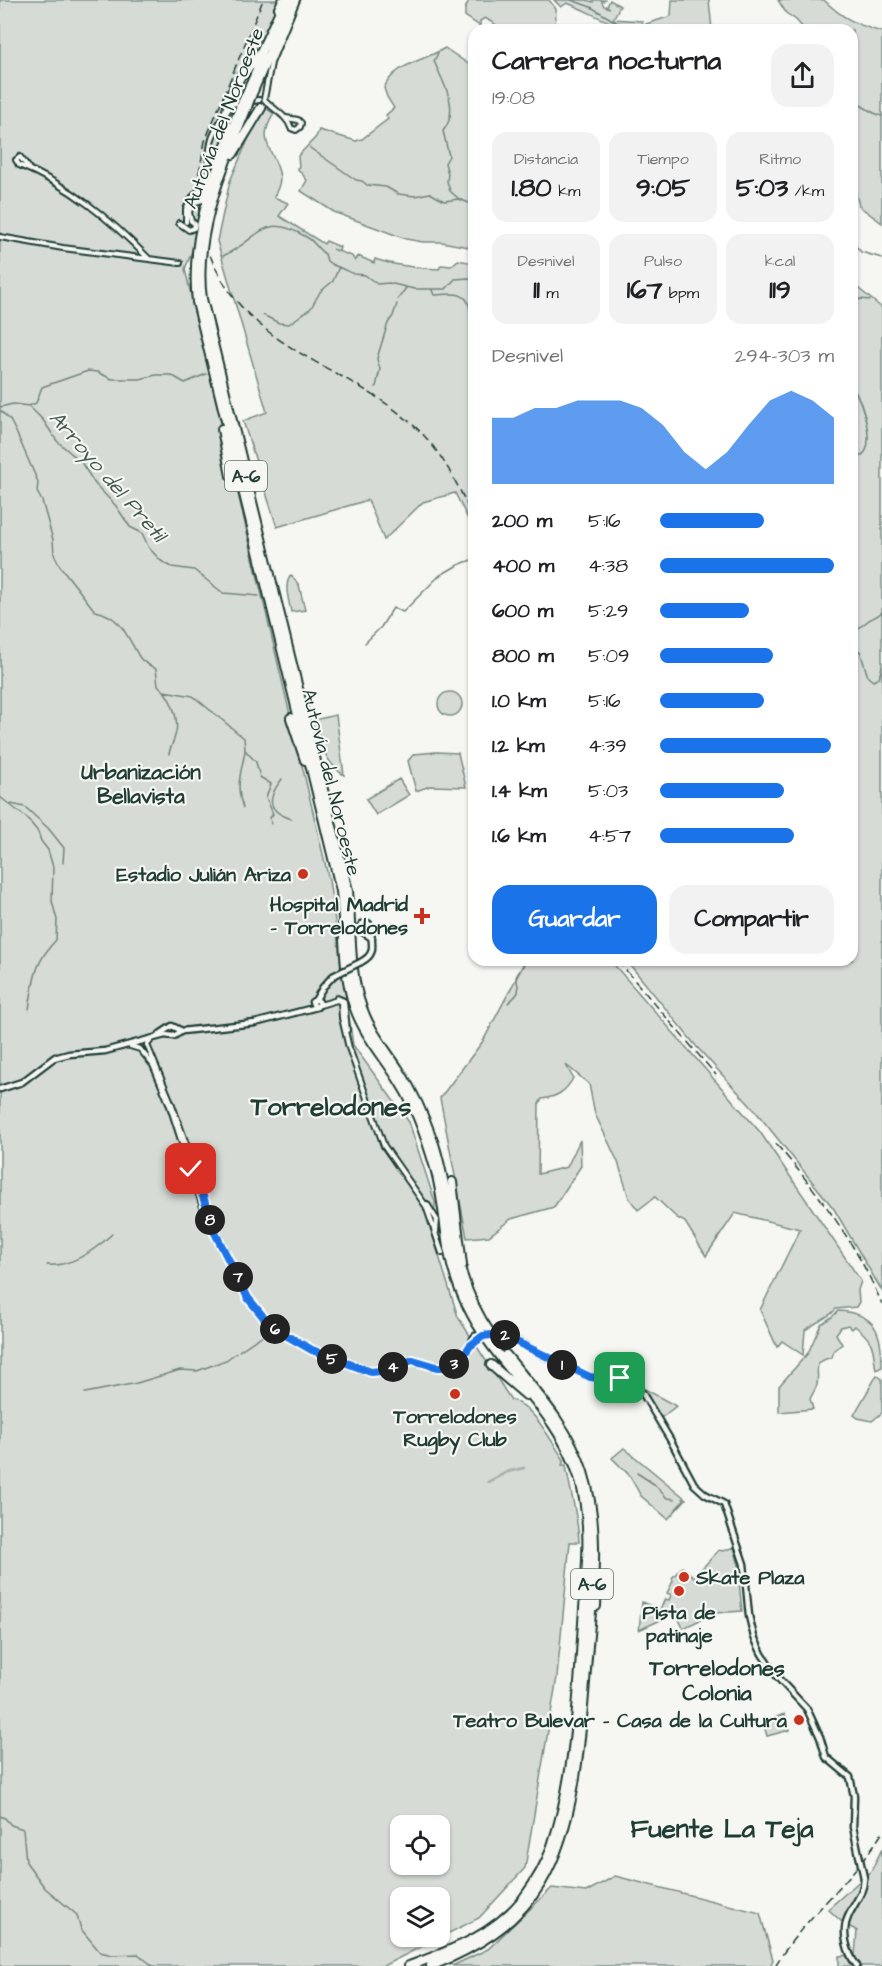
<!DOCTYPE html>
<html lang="es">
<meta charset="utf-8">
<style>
body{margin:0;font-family:"Architects Daughter",sans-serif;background:#f2f2f2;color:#202124;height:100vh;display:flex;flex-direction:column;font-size:22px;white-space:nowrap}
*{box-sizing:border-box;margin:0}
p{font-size:20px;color:#757577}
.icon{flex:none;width:33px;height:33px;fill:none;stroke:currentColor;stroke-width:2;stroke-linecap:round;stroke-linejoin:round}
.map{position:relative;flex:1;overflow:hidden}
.sheet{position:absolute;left:468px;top:24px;width:390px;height:942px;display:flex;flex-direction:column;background:#fff;border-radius:18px;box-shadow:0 2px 4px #0004}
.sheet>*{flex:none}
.tools{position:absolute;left:390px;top:1815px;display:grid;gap:12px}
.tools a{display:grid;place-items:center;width:60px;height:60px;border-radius:12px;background:#fff;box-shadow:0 2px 4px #0004;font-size:30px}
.pin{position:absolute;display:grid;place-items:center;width:51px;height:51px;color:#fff;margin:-26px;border-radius:12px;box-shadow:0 3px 9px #0006}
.km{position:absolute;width:30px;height:30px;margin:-15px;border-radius:50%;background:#222;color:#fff;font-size:16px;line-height:30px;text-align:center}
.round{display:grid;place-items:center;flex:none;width:63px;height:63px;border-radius:18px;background:#f2f2f2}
.summary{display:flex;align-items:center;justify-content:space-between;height:102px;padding:0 24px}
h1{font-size:27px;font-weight:700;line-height:45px}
.metrics{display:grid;grid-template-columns:repeat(3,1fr);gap:9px;height:102px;padding:6px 24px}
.metrics div{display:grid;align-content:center;border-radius:15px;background:#f2f2f2;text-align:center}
.metrics b{font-size:26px;font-weight:700}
.metrics small{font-size:16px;font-weight:400}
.metrics p{font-size:16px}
.chart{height:168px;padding:12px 24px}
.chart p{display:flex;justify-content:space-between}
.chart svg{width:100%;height:108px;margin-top:6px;fill:#1a73e8;opacity:.7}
.cta{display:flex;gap:12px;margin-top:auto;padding:12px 24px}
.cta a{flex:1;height:69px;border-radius:18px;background:#1a73e8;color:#fff;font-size:24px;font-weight:700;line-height:69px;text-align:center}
.cta a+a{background:#f2f2f2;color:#202124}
ul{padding:0 24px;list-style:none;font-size:20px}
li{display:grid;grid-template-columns:96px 72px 1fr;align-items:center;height:45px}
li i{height:15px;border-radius:8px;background:#1a73e8}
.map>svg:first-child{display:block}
</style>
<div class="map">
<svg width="882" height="1966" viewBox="0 0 882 1966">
<rect width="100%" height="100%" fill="#f6f6f2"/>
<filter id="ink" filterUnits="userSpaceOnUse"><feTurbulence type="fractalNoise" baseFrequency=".0167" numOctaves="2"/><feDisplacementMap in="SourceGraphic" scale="12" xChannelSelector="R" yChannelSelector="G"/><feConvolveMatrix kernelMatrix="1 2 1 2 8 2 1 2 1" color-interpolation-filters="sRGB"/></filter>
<g filter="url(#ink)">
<path fill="#d6dbd6" stroke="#7a8c85" stroke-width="1.5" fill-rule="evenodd" d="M0,0h289l-104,269 144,611 24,165 56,77 26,80 -2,35 25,80 53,83c22,4 41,43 53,60l-2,5h4c4,27 12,50 13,77h-9l-13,135 -32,191 -46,50 -96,48h-383zM400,1826h40v38h-40zM400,1898h40v38h-40z
M469,0h80l7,9 -1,21h-51l-19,-12 -5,3v5l-15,-10v-7z
M554,0h32l7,2v-2h12l-3,2 2,4 6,2 -3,-2 3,-6 10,6 -7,13 29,2 2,9c-28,0 -52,-18 -77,-27l-6,4z
M672,0h37l3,30h-64l-2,-6 25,-8z
M778,0h46c18,18 33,25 58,32v191l-23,-17 -2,-9 -5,-6v-124l3,-4 -3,-2v-31h-47l-9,-10 -10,-7z
M445,48l29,20v180l-32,-6h-19l-17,-3 -72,-27 -33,-21 6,-11 -10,-12 2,-1 -1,-11 18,-19 3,-7 37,11 6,-2 26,-20 -2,-4 8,-7 -7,-11 -3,-9c11,-25 40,-27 61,-40z
M267,109l7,5c-20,29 4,39 6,64 0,7 -3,13 -6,19l14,6 -9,13 45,28 2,-3 14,6 -1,4 -7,-2 20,7 3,5 3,-5 16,7 1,-4c21,7 43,9 64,10l2,-4 10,1 7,-6 16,3v268l-19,-38 -32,9 -39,38 -16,-40 -91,27 -34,-106 24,-9 -50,-171 13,-60 31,-71z
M852,283l30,25v983l-48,-82 -77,-96 -61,-67 -70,-86h226z
M291,575l8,10 6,25 -14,2c-2,-12 -8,-27 0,-37z
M438 704a12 12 0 1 1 24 0a12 12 0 1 1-24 0Z
M336,715l8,60c-20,-12 -23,-34 -30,-55z
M436,752l22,1 8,34 -36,-1 -14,5 -8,-30 6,-7z
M399,779l10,16 -33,20 -10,-16z
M526,960h84l150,172 101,149 -3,9 1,12 -3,5 -20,2 -5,5 -26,16 -2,25 -21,-14 -5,6 -17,-37 40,-81 -65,-16 -29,43 -21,-34 -8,-4 -22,-21 -17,13 -9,-12 -11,-36 -23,-48 -6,-30 -23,-19 7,13c-7,14 -17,19 -31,21l-3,5 -1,70 29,-7 13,-27 1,26 -27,41 -43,12 -22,17 -22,2 -27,-140 43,-57z
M838,1311c38,2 44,21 44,56l-6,3c-4,-23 0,-27 -21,-44l-3,3 -4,-4 -7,2 -5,7 6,10 -8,7 -2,6c-22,6 -12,11 -15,28 -2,5 -5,10 -7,14l3,10 -34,3v-26l29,-33 13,-29 11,-7z
M877,1375l5,4v34l-10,8 -14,-3 -4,-3z
M641,1387l35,19 -15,12z
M624,1448l62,51 -18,20 -27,-23 -12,-21 -17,-17z
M734,1547l8,30 -3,5 3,29 -27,2 -32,15 -7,-15 -37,17 3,-28 18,8 5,-11 4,1 2,-5 -4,-2 6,-12 -1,-3 10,-11 12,10 25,-27 4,1z
M785,1714l5,16 -23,6 -4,-14z
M882,1849v117h-43v-10l16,-1 2,-24 -15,-9 -14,-13 43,-38z
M615,1876l145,37 13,47 -3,6h-318l36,-17 64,-61 34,4z"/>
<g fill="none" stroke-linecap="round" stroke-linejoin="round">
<path stroke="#72847d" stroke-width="1.5" d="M571,0l20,7 25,15 28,7
M438,53l-4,8c9,22 27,48 9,70l6,25 -4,7 3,11 -1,7 3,10 9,8 15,6
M857,103l17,10 8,3
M310,148l46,32 6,1 5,4 19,2 12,7 17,2 15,-3 14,8 15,-2
M854,244l7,8 21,6
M223,256c38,-17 39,-46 85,-18 7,4 10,12 17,16l2,7 4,3 23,10 11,1 12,9 12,-1 25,6h32l9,-10 13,-1 6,2
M432,290l2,5c12,0 30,-6 35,10 2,6 1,13 3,20
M398,299l8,-11
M852,304l8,-5 10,1
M263,315l16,8 10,1 22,-16 9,-16 13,-11 6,-14
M473,327l1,2
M376,387l4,-18 -3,-10 1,-4 10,-32 5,-7 4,-12
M852,387c11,12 30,76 0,69
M29,406l7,-3 6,-16 46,-16 9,1 15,7h28l16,-4h15l14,8 21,-9
M0,407l13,-3 16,2 14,14 14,21 24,21 14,22 21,22 14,21 12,6 7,15 12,13 11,6 22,3 29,23 36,3
M0,410l10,10 7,14 21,48 -1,10 5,9 11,39 1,14 6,12 35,45c27,5 32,26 45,47 4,5 11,8 16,11l2,16 6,6 29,5 51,42 1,12 11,12 4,15 11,7 -5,13 7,17 -3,4 1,6
M882,548v3
M852,632c7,-3 11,-8 17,-12 5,-3 8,-3 13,-8
M365,643l16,-16 12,-19 10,4 36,-36 19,-11 16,-6
M852,652l8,-1 8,26 5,4 6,-3 3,-12
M164,691c9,12 16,31 11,45 -2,7 -5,12 -6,18
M282,779c-15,19 -16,32 10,40
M0,797l27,21 11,14 3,9 7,9 5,17 -1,34 5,19 -1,20c-22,23 -22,39 -27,69
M11,804l14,3 23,21 16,20 -1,15
M243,808c-8,-23 -2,-34 2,-57
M508,1003c12,-11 12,-9 8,-26l10,-17
M47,1265c24,2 48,-15 65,-31
M239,1351l30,-20
M85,1393l52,-10 43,-13 17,1 29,-11 10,-7
M637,1473l17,11 13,14 8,1
M676,1509l8,-9 -1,-2
M0,1816l5,2 6,7 12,4 3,33 19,26 32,27 4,14 19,23 12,3 26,-1 15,12"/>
<path stroke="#aab3ae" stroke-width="3" d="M488,1482l19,-10 17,-4"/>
<g stroke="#1f3d34" stroke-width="8">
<path id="tertiary" d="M277,8l4,-8
M264,99l7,-36 26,-63
M264,99c8,10 24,17 27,29l5,2 4,-3 1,-4 -3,-3 -12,-2
M248,102l11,-2
M225,115l7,-11 9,-2
M20,157l8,10
M19,165c50,20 91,54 129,93
M19,165l-3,-5 4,-3
M202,187c9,-14 5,-32 10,-48 4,-13 17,-27 14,-41l5,-5
M202,200l5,-14 3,-15
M186,222v-13l6,-11
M179,223l10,7 5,-2 1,-4 -4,-3 -2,-9 4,-9
M0,237l63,11 117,15
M337,998l7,3 3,29
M320,1005l17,-5 4,2 1,16 7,30 35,98 42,60 16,47
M152,1039l-5,6 24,57 22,61 17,57 38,78 17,21 24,18 38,20 44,15c15,0 27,-10 41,-12 9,-1 15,5 23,7 19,4 32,-12 38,-28
M130,1046l10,3 13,16 16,38 20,62h4
M190,1166l16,51
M427,1204l10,16 -1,12"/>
</g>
<g stroke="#1f3d34" stroke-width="9">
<path id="secondary" d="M361,962c15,-8 11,-16 10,-30 -1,-8 2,-3 -3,-9l-6,1 -1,7 11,7
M316,999l7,-12 10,-11
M160,1034l12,-8 10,5
M54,1058l15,-4 36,-3 60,-16 9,1 8,-5 73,-8 62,-16 3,-4 -3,-4 -5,3 3,5
M0,1089l22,-7 33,-25
M498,1328l10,6
M497,1334l11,2 40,22 42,19 21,3 3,3 8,-3
M499,1335l5,5 3,-1
M475,1336h8l-8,5 -2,-2z
M607,1379l9,-4 19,11 8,8 28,47 23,43 11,10 19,10 20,60 5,52 5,21 8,17 16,24 29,31 13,28 6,20 24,20 4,19 -1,31 6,28
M857,1966c-10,-13 -16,-34 -9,-49 6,-14 16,-23 16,-39"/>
</g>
<g stroke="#1f3d34" stroke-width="12">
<path id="motorway" d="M231,95l9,-18 19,-21 26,-56
M246,95l17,-38
M251,96l41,-96
M241,105c-24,64 -52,128 -44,197l144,589c4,38 1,78 13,115 10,30 31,51 47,78 16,25 26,56 34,84 8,28 9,56 14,84 4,22 12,43 23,63 31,57 87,98 107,162 14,47 7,98 4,146 -5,73 -7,152 -31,223 -6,19 -17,37 -29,53 -30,37 -71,51 -114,67
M247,107c-24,60 -54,126 -45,192l146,592c4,39 0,79 14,117 8,23 23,41 37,62 15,23 26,48 35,74 21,66 14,129 56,189
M233,154l28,-46
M222,429l9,47
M291,718l14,42
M452,1182l10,83
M491,1365l35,30
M596,1606l1,-28
M431,1966c44,-18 85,-41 110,-83 37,-62 40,-155 46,-226 5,-60 15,-126 -4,-185 -14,-45 -48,-81 -77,-117"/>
</g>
<use href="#tertiary" stroke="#f6f6f2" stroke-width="4"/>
<use href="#secondary" stroke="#f6f6f2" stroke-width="4.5"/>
<use href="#motorway" stroke="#f6f6f2" stroke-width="8"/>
<path stroke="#1f3d34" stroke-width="1.5" stroke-dasharray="9 4.5" stroke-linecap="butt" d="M199,215l-1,-37 7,-37 58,-141
M210,255c38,97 133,107 202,169 30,26 45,60 62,95
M617,960l99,115
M776,1144c43,49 80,99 106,160
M775,1966c29,-49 77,-84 107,-133"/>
<g stroke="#1f3d34" stroke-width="8" stroke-linecap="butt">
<path id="tertiary-bridge" d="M192,198l10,-11
M193,203l9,-3"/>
</g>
<g stroke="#1f3d34" stroke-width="9" stroke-linecap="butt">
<path id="secondary-bridge" d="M333,976l28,-14
M483,1336l14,-2
M859,1855l5,23"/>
</g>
<g stroke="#1f3d34" stroke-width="12" stroke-linecap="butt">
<path id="motorway-bridge" d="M241,105l5,-10
M247,107l4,-11"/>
</g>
<use href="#tertiary-bridge" stroke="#f6f6f2" stroke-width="4"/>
<use href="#secondary-bridge" stroke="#f6f6f2" stroke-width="4.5"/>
<use href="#motorway-bridge" stroke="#f6f6f2" stroke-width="8"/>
</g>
</g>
<g fill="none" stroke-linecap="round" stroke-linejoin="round" filter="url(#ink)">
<g stroke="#fff" stroke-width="12">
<path id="route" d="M191,1169l-1,-3 3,-1 21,66 34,67 17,21 10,10 37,21 59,22 9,-1 33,-11 24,7h10l13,-7 10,-14 13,-10 17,-2 90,43 17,2 8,-4 5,3"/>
</g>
<use href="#route" stroke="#1a73e8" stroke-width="8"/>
</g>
<g fill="#c8321e" stroke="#f6f6f2" stroke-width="2">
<circle cx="303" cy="874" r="6"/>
<path d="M419 907h6v6h6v6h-6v6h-6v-6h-6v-6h6z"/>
<circle cx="455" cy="1394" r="6"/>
<circle cx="684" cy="1577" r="6"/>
<circle cx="679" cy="1591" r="6"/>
<circle cx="799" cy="1720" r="6"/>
</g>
<g text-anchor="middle" stroke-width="4.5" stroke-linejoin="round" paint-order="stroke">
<g fill="#f6f6f2" stroke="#60746d" stroke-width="1.5">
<rect x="225" y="461" width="42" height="30" rx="4.5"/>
<rect x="571" y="1569" width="42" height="30" rx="4.5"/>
</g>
<g font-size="18" font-weight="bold" fill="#1f3d34">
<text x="246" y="482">A-6</text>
<text x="592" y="1590">A-6</text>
</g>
<g font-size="20" fill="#1f3d34" stroke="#f6f6f2">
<text transform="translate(223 118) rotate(-69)" y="7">Autovía del Noroeste</text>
<text transform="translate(332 782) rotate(76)" y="7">Autovía del Noroeste</text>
</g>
<g font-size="20" font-weight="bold" fill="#1f3d34" stroke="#f6f6f2" text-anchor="end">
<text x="291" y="881">Estadio Julián Ariza</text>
<text x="408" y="911">Hospital Madrid<tspan x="408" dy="23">- Torrelodones</tspan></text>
<text x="455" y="1423" text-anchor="middle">Torrelodones<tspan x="455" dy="23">Rugby Club</tspan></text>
<text x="696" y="1584" text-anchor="start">Skate Plaza</text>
<text x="679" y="1619" text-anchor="middle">Pista de<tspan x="679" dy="23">patinaje</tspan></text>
<text x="787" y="1727">Teatro Bulevar - Casa de la Cultura</text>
</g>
<g font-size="21" font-style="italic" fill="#425a52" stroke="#f6f6f2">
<text transform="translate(108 476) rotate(49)" y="7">Arroyo del Pretil</text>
</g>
<g font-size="21" font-weight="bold" fill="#1f3d34" stroke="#f6f6f2">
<text x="141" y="779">Urbanización<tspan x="141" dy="24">Bellavista</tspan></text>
</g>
<g font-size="22" font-weight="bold" fill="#1f3d34" stroke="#f6f6f2">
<text x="717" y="1675">Torrelodones<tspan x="717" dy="25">Colonia</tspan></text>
</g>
<g font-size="26" font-weight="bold" fill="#1f3d34" stroke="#f6f6f2">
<text x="331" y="1115">Torrelodones</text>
<text x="722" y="1837">Fuente La Teja</text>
</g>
</g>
</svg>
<div class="tools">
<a><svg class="icon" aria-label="locate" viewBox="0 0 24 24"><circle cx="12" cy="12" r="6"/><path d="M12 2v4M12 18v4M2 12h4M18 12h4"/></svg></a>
<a><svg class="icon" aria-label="layers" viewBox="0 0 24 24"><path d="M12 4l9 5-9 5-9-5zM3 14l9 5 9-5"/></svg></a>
</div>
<div class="pin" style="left:620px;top:1378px;background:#1e9e55"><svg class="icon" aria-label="arrive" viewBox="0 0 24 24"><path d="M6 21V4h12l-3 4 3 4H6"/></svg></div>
<div class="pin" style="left:191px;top:1169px;background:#d93025"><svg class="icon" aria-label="check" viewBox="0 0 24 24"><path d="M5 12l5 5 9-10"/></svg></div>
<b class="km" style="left:562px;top:1365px">1</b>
<b class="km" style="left:505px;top:1335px">2</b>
<b class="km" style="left:454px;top:1364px">3</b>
<b class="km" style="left:393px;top:1367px">4</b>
<b class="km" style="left:332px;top:1359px">5</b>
<b class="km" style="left:275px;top:1329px">6</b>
<b class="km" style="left:238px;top:1277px">7</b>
<b class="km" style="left:210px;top:1220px">8</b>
<section class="sheet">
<div class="summary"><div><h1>Carrera nocturna</h1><p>19:08</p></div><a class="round"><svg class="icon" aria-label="share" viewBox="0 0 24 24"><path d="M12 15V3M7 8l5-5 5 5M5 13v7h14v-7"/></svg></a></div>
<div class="metrics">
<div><p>Distancia</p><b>1.80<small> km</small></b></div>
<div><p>Tiempo</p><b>9:05</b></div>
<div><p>Ritmo</p><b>5:03<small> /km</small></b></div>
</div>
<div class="metrics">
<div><p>Desnivel</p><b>11<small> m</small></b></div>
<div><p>Pulso</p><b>167<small> bpm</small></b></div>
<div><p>kcal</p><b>119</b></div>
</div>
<div class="chart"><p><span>Desnivel</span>294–303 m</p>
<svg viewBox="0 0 160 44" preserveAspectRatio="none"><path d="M0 44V17L10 17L20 13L30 13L40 10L50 10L60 10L70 13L80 20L90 31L100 38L110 31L120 20L130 10L140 6L150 10L160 17V44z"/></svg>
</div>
<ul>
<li><b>200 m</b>5:16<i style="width:60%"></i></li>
<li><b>400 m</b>4:38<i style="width:100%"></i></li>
<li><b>600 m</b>5:29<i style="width:51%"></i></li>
<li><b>800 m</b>5:09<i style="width:65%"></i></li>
<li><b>1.0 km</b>5:16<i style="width:60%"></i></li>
<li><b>1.2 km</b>4:39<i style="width:98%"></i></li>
<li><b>1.4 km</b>5:03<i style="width:71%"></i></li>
<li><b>1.6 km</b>4:57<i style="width:77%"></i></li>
</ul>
<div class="cta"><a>Guardar</a><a>Compartir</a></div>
</section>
</div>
